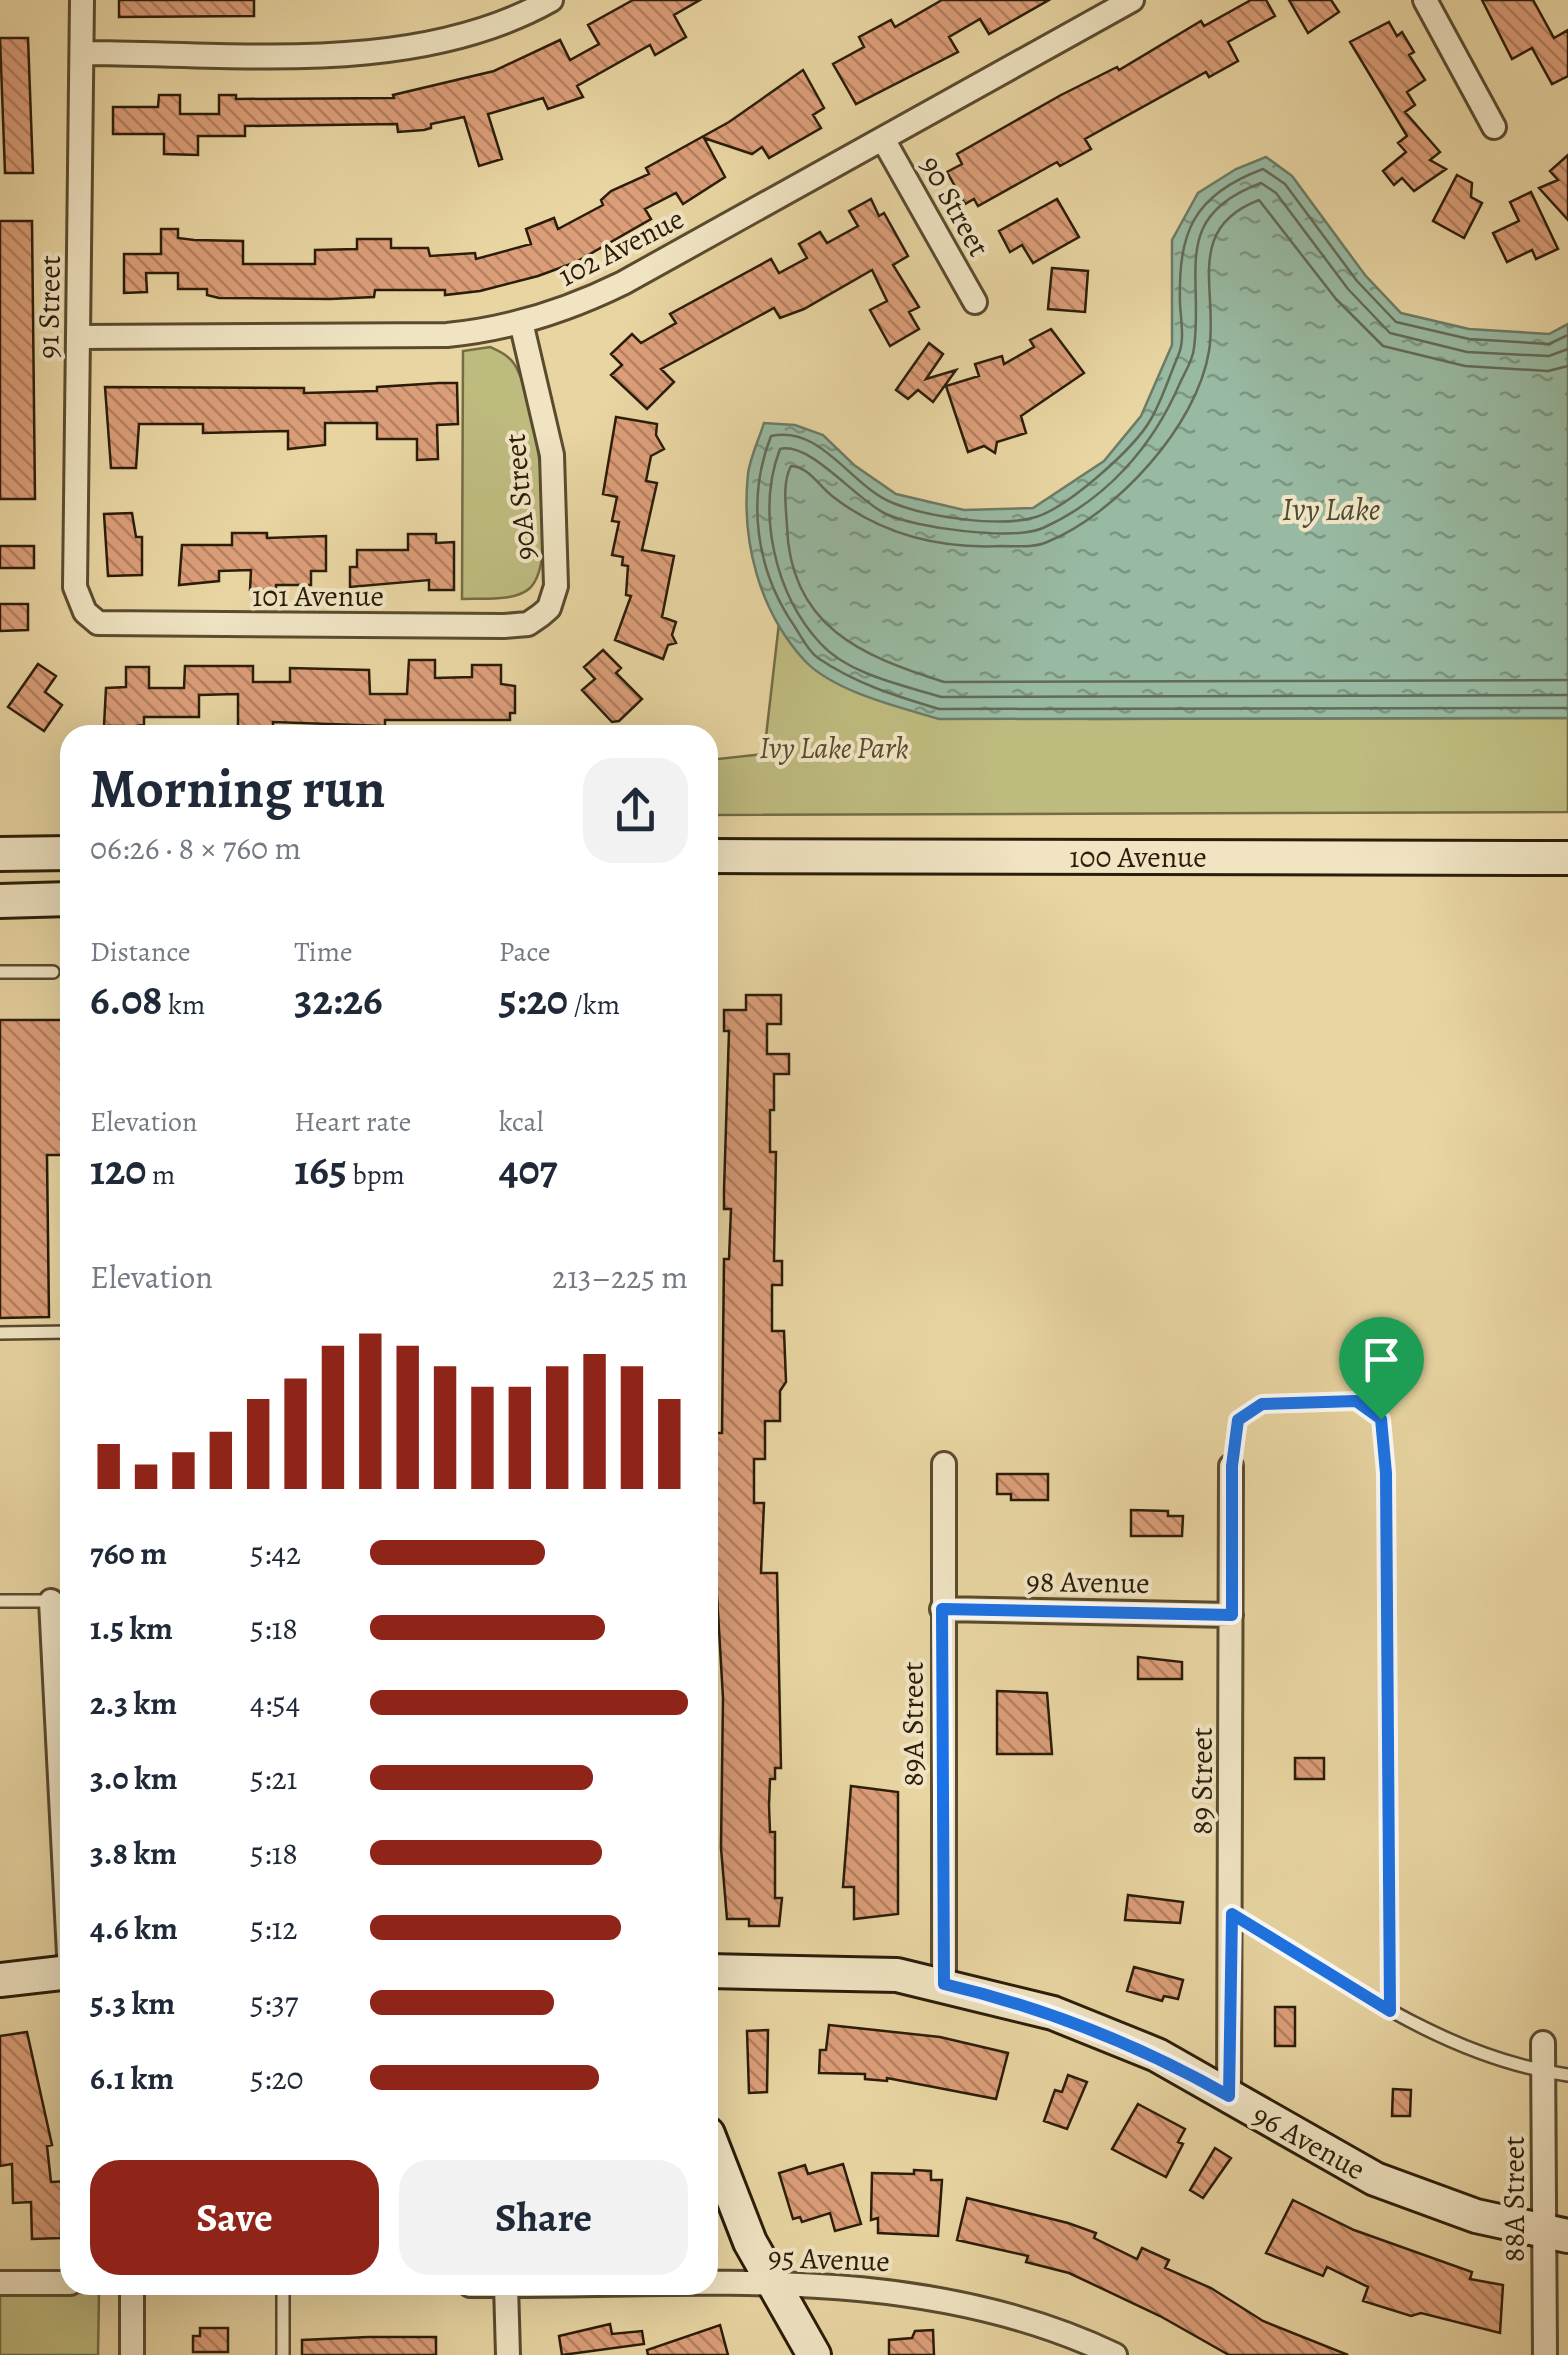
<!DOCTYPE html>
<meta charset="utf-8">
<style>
body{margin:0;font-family:Alegreya,serif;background:#f2f2f3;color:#1f2937;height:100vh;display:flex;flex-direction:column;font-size:38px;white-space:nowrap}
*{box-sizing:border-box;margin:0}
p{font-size:32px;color:#747a83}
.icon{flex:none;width:55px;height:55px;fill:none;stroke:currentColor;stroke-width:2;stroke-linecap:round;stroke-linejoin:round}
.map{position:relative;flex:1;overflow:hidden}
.details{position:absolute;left:60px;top:725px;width:658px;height:1570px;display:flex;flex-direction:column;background:#fff;border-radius:30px;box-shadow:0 10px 40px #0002}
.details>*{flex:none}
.pin{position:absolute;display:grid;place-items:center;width:85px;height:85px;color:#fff;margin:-102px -42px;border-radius:50% 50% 50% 0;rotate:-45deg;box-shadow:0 0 10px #0007}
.pin .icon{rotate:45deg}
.round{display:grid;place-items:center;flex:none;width:105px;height:105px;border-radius:30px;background:#f2f2f3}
.headline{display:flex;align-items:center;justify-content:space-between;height:170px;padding:0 30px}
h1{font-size:55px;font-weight:700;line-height:75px}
.figures{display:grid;grid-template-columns:repeat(3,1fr);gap:15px;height:170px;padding:10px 30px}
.figures div{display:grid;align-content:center}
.figures b{font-size:42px;font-weight:700}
.figures small{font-size:28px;font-weight:400}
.figures p{font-size:28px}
.chart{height:280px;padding:20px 30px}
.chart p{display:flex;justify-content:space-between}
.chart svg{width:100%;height:180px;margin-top:10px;stroke:#8f2418;stroke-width:6}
.primary-button{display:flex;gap:20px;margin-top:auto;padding:20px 30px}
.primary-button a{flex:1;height:115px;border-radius:30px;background:#8f2418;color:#fff;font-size:40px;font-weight:700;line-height:115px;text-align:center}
.primary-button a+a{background:#f2f2f3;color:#1f2937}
ul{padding:0 30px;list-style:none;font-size:32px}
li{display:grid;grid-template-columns:160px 120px 1fr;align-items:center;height:75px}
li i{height:25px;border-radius:12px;background:#8f2418}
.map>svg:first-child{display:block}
</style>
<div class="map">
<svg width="1568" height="2355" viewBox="0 0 1568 2355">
<defs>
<pattern id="water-ripples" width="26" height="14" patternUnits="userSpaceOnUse" patternTransform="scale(2.5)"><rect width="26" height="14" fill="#98b9a2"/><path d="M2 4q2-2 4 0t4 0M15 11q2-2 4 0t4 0" fill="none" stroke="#7c9682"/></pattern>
<pattern id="building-back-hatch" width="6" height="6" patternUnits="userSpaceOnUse" patternTransform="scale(2.5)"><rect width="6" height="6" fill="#dc9e79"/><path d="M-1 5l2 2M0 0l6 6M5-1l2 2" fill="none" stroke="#b38061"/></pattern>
</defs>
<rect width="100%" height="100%" fill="#e8d5a2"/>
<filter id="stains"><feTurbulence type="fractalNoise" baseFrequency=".002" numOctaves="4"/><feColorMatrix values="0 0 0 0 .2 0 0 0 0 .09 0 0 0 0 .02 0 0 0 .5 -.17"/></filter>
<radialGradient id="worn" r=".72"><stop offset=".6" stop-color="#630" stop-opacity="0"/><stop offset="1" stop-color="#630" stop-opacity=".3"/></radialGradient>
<path fill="#bebb7f" stroke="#746c44" stroke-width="2.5" d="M490,347c13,6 22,10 28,24 18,37 42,189 12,217 -15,14 -48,10 -68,11l1,-248z
M779,623l111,81 200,15 478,-1v94l-860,3v-55l56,-6z
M0,2293h99l-1,62h-98z"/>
<path fill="url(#water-ripples)" stroke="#6c7b65" stroke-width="2.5" d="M1266,157l26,19 73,99 36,38 68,16 80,5 19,-10v394l-629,1c-40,-12 -104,-27 -134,-58 -46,-50 -64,-120 -57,-187 2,-16 11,-35 16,-51l31,2 28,10 31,30 42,29 68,16 69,-2 71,-47 37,-45 31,-71v-105l26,-47 38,-24z"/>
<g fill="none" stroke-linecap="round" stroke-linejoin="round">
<path stroke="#626b56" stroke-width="2.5" d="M1568,335l-19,9 -80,-5 -73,-17 -39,-41 -72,-97 -22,-15c-70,26 -85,63 -83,135 1,17 5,37 -2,52 -9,21 -16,44 -27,63 -17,30 -83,88 -115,98 -35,11 -109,0 -143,-14 -43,-17 -71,-78 -122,-67 -25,64 -15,135 24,191 7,11 13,24 23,31 38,26 78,38 121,51l629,-1
M1568,349l-19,7 -82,-4 -77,-19 -42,-44 -72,-96 -15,-10c-92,34 -57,91 -67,165 -1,12 -9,24 -14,35 -27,63 -73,116 -137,145 -30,13 -127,0 -157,-14 -30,-14 -76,-73 -106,-65 -24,63 -5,146 41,195 29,31 82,41 120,53l627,-2
M1568,366l-20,5 -83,-5 -82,-20 -47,-47 -77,-99c-76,29 -40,92 -50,151 -12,75 -93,163 -162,191 -13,6 -30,4 -45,4 -62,3 -120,-11 -170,-50 -14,-11 -23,-29 -41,-30 -9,17 -5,41 -4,60 3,100 74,130 157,156l624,-2"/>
</g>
<path fill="url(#building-back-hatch)" stroke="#2b1d09" stroke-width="2.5" d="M119,0h135v16l-135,1z
M633,0h67l-26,15 12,22 -31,18 -5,-10 -73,41 6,11 -35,12 -5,-11 -55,16 14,45 -23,7 -15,-49 -33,7v4l-7,2 -26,2 -1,-8 -152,2v10h-47v19l-34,-1v-20h-51v-27h45l1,-12h21v19h39v-19h17v4l158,-1 -1,-3 101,-24 66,-31 10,20 29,-16 -11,-19z
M942,0h107l-60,34 -9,-15 -31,18 9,15 -102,52 -23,-40 31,-17 -5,-10 32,-17 4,7z
M1251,0h15l9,16 -47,26 10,19 -29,16 -3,-5 -121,67 6,10 -31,17 -3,-4 -79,44 -4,-7 -9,5 -18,-32 15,-8 -5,-10 104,-59 56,-28 2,3 82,-49 3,5z
M1289,0h42l8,12 -31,21z
M1482,0h51l21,38 14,-8v46l-16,8 -20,-36 -20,11z
M1389,22l8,14 5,-4 12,20 -5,3 16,25 -18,12 8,13 -10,7 35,40 -10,8 16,9 -32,22 -12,-13 -8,7 -11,-14 23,-19 -8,-9 9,-7 -57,-94z
M0,38h28l5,135h-28z
M803,70l21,38 -11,7 8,13 -52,30 -7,-11 -10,7 -48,-16 21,39 -42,27 -7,-11 -31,16 6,10 -75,43 -38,14 -58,15 -35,4v-5h-70l-1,7 -44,2 -111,-1 -12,-3v-6h-29v-16h-32l1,19 -23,1v-39h37v-25h17v9l16,2 49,1v23h72v-14l42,-1v-10h34v9h37l2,8 45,-3 1,6 55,-15 -5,-15 28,-11 4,11 45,-24 -2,-5 10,-9 38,-17 -3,-6 83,-46z
M1568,155v65l-29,-32 19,-8 -8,-9z
M1457,175l15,8 -1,14 11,6 -18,35 -31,-17z
M1531,192l27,57 -22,10 -4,-9 -25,12 -14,-29 26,-12 -9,-19z
M871,199l8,17 5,-3 24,43 -15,9 26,42 -10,5 10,17 -29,17 -20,-36 17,-9 -15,-31 -68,39 -24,9 -6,-10 -113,61 13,13 -27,27 -36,-34 11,-10 -11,-11 21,-20 9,9 35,-20 -6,-9 101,-55 8,14 28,-15 -8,-14 21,-12 7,11 31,-17 -9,-15z
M1057,199l22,38 -46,26 -11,-18 -12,7 -11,-21z
M0,221h32l3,278h-35z
M1052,268l36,3 -3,41 -37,-3z
M1051,329l33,44 -63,43 5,17 -29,9 -2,11 -11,-7 -16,6 -22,-66 33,-10 -4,-12 27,-8 2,8 30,-17 -4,-7z
M929,343l14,11 -17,25 30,-9 -23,32 -15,-12 -10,9 -12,-9z
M439,383h18l1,41 -21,1 1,34 -21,1v-21h-40v-16h-52v22l-37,4v-18l-85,2v-9h-64l-3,44h-25l-6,-81 199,1v5l73,-2v-4z
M616,417l41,7 -1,11 8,14 -13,7 -5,25 11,2 -15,67 32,6 -12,61 14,5 -4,13 4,8 -8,2 -5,14 -48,-19 16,-44 -5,-1 2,-29 -6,-1 1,-8 -11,-2 7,-33 -7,-1 5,-24 -14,-3z
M132,513l4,24h6v38l-34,1 -4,-62z
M232,533h35v5l59,-2v35h-15v14h-35v5h-26l1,-20 -32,1v10l-40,4 3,-40h50z
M408,534h28v9l18,-1v48h-25v-10l-79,7v-20h7v-17h51z
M0,546h34v22h-34z
M0,604h28v26l-28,1z
M603,650l18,18 -5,5 26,26 -23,22 -7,1 -30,-32 13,-11 -11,-12z
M409,660h26v18l37,-1v-12h29v19l14,2v27h-5v7h-125v6l-112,-4v4l-35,1v-33l-39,1v22h-55v8l-8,1 -5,7 -8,-7h-19l2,-38 20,-1v-20h23v21h35l1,-22h68v16h37v-14l79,2 1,24h37z
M38,664l18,12 -11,16 17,13 -18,26 -36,-24z
M746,995h35v29h-14v30h22v20h-15v36h-4v42h6l-2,109h8v24h-10v46h12l2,51 -6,9v30h-15v38h-11v44h10l-3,70h16l4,195h-6v11h-5l-1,26 1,27h5v66h7l-3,28h-30v-7h-22l-6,-71 2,-150 -13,-223h6v-42h6l2,-174h5l2,-50h-7v-19l5,-159h-5v-21h22z
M0,1020h70v135h-23l2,162 -49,1z
M997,1474h51v26h-37v-6h-14z
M1131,1510l37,1v5h15l-1,20h-51z
M1138,1657l44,5v17h-44z
M997,1691l50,2 5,61h-55z
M1295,1758h29v21h-29z
M851,1786l47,6v122l-44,5v-32h-11z
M1128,1895l55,7 -3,21 -55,-3z
M1134,1967l49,13 -5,19 -14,-3 -2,5 -35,-10z
M1275,2007h20v39h-20z
M829,2025l111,12 68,16 -12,46 -109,-21v3l-22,-2v-5l-46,-1 1,-23h6z
M768,2030l-1,62 -18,1 -2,-62z
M27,2032l25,113 -5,1 4,36 19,-1v49h-9v8l-29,1 -1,-37 -18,1 -1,-39 -12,2v-130z
M1068,2075l19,7 -20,47 -23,-8 11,-31 7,2z
M1393,2089l18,1 -1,26h-18z
M1138,2104l47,25 -7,13 5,2 -17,33 -54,-28z
M1215,2148l16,10 -28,40 -13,-8z
M843,2164l18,60 -26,7 -5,-18 -28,9 -2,-5 -7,2 -14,-46 26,-8 3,9z
M914,2170l17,1v9h11l-4,56 -60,-3v-15l-7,2 1,-47 42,1z
M967,2198l101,25 28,10 -2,5 43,21 5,-11 27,12 -4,8 46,20 52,33 85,34h-119l-69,-39 -91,-43 -43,-11 2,-6 -71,-16z
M1293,2200l61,30 118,42 -2,7 33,6 -3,48 -79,-20 -10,3 -48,-15 5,-14 -41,-20 -4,9 -57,-23z
M610,2324l2,10 30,-3 2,13 -82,11 -3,-19z
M720,2325l8,30h-80l-1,-5z
M200,2328h28v24h-35v-16h7z
M933,2330l1,25h-45v-15l23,-2 3,-7z
M368,2337h68v18h-134v-15z"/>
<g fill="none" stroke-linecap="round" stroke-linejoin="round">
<g stroke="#5a4b2f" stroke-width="16">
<path id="lane" d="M0,972h53
M0,1333l70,-1
M1231,1466l7,-46 24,-16 94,-3 25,18 6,54 2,538
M0,1601h70
M1232,1914c106,63 211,144 336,161
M283,2355v-70"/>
</g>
<g stroke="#5a4b2f" stroke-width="28">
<path id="street" d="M82,0l-7,587 10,25 13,11 406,3 24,-2 13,-9 8,-7 7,-22 -4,-131 -31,-133
M1425,0l69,127
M82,53c152,0 332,24 469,-53
M883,139l92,163
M78,337l369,-2c63,-6 119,-24 176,-52l509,-283
M51,1601l19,373
M942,1609l289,6
M944,1984v-520
M1543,2043l2,312
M1229,2096l2,-630
M0,2283h70
M470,2285c215,2 445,-26 645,70
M506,2285l2,70
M132,2355v-70"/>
</g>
<g stroke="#2b1d09" stroke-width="38">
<path id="secondary" d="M0,854l70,-1
M708,856l860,2
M0,901l70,-2
M708,1971l189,4 156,38 104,42 218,124 101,37 92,20
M0,1980l70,-8
M708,2134l42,108 64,113"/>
</g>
<use href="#lane" stroke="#f0e4c3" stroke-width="11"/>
<use href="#street" stroke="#f0e4c3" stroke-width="22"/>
<use href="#secondary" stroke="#f0e4c3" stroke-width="32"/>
</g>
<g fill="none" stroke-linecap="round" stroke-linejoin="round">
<g stroke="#fff" stroke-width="20">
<path id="route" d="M1356,1401l25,18 5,54 4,538 -158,-97 -3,182c-91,-52 -183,-88 -285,-112l-2,-375 290,6v-149l6,-46 24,-16z"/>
</g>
<use href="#route" stroke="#1a73e8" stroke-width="12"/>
</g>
<g text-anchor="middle" stroke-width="8" stroke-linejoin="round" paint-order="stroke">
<g font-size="30" fill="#2b1d09" stroke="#f0e4c3">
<text transform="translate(955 206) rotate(61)" y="10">90 Street</text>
<text transform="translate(621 247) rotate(-27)" y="10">102 Avenue</text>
<text transform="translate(49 307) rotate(-89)" y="10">91 Street</text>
<text transform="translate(520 497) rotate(-95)" y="10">90A Street</text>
<text x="318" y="606">101 Avenue</text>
<text x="1138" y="867">100 Avenue</text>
<text transform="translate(1088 1582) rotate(1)" y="10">98 Avenue</text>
<text transform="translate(913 1724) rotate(-90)" y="10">89A Street</text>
<text transform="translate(1202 1781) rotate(-90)" y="10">89 Street</text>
<text transform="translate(1309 2142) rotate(29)" y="10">96 Avenue</text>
<text transform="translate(1514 2199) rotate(-90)" y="10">88A Street</text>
<text transform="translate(829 2259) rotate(2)" y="10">95 Avenue</text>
</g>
<g font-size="30" font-style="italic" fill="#574c2c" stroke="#f0e4c3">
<text x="834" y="758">Ivy Lake Park</text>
</g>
<g font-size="32" font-style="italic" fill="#4c4c37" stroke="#f0e4c3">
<text x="1331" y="520">Ivy Lake</text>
</g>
</g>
<rect width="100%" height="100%" filter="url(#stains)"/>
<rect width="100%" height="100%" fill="url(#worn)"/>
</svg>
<div class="pin" style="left:1381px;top:1419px;background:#1e9e55"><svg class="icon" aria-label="arrive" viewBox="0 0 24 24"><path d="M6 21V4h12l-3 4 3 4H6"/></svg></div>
<section class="details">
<div class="headline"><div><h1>Morning run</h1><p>06:26 · 8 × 760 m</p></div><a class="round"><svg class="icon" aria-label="share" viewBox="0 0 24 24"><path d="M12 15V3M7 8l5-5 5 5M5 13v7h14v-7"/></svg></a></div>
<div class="figures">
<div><p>Distance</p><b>6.08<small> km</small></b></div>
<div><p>Time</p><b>32:26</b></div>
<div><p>Pace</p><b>5:20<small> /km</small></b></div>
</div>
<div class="figures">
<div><p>Elevation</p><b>120<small> m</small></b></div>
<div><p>Heart rate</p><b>165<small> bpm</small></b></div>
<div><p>kcal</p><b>407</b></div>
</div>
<div class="chart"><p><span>Elevation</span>213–225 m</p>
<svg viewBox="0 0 160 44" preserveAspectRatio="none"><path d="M5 44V33M15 44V38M25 44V35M35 44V30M45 44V22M55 44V17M65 44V9M75 44V6M85 44V9M95 44V14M105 44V19M115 44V19M125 44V14M135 44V11M145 44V14M155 44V22"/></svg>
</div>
<ul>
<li><b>760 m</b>5:42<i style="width:55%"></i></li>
<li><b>1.5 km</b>5:18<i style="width:74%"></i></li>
<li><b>2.3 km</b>4:54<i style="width:100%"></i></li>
<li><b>3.0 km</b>5:21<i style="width:70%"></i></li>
<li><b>3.8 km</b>5:18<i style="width:73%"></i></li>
<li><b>4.6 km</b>5:12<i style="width:79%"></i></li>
<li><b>5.3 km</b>5:37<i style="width:58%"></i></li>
<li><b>6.1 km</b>5:20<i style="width:72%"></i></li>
</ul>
<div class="primary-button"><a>Save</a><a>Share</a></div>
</section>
</div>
